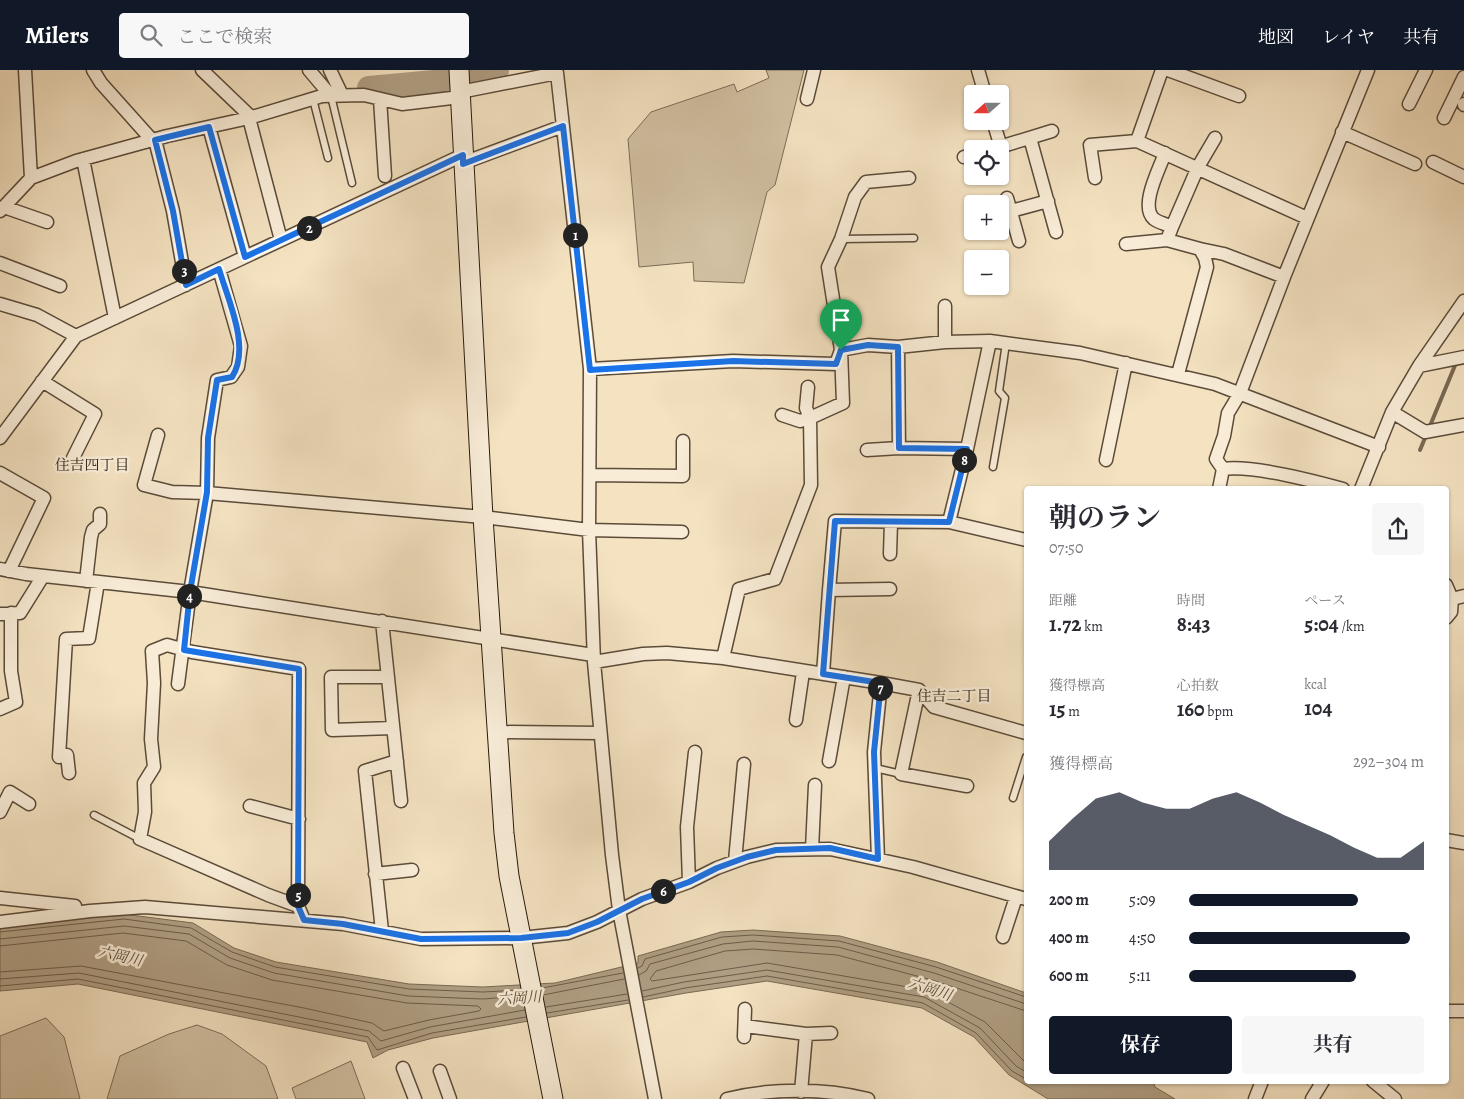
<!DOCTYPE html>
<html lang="ja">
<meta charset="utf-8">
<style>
body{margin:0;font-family:Alegreya,"Noto Serif JP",serif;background:#f7f7f7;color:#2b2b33;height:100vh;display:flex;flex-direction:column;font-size:19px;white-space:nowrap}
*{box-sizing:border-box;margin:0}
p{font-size:16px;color:#7c7c81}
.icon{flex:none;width:28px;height:28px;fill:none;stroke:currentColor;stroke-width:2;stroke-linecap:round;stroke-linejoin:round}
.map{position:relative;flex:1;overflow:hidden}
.panel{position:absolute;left:1024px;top:416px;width:425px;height:598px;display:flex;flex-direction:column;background:#fff;border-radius:5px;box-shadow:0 1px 4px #0004}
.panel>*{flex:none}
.needle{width:32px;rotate:249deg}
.fabs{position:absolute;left:964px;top:15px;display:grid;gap:10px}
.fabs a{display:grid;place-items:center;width:45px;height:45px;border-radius:5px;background:#fff;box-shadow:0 1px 4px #0004;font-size:25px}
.pin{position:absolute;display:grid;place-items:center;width:42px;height:42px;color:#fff;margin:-51px -21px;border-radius:50% 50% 50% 0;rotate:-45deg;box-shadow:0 0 5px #0007}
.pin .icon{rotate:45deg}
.km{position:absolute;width:25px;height:25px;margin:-12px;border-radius:50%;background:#222;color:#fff;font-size:14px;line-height:25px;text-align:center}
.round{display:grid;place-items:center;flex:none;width:52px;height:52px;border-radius:5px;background:#f7f7f7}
.head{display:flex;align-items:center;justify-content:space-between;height:85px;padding:0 25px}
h1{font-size:28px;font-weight:700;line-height:38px}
.metrics{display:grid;grid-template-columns:repeat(3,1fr);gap:8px;height:85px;padding:5px 25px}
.metrics div{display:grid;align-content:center}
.metrics b{font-size:21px;font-weight:700}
.metrics small{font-size:14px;font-weight:400}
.metrics p{font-size:14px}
.chart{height:140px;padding:10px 25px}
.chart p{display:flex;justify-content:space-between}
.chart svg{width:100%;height:90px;margin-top:5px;fill:#111827;opacity:.7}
.action{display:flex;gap:10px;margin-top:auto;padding:10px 25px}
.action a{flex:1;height:58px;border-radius:5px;background:#111827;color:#fff;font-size:20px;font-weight:700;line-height:58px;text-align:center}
.action a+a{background:#f7f7f7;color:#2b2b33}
ul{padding:0 25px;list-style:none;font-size:16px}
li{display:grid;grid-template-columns:80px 60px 1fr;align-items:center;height:38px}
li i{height:12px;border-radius:6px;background:#111827}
header{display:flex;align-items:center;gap:30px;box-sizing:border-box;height:70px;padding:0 25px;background:#111827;color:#fff}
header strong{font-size:24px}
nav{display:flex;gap:28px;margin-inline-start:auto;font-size:18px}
.search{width:350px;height:45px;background:#f7f7f7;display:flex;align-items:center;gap:12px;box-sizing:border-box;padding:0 18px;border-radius:5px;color:#7c7c81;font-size:19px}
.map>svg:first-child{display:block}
</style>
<header>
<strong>Milers</strong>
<div class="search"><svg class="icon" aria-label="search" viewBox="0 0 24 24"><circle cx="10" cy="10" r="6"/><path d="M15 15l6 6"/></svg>ここで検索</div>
<nav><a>地図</a><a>レイヤ</a><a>共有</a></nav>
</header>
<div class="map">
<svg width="1464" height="1029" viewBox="0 0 1464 1029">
<rect width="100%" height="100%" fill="#f4e2c1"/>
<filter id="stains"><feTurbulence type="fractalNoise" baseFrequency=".004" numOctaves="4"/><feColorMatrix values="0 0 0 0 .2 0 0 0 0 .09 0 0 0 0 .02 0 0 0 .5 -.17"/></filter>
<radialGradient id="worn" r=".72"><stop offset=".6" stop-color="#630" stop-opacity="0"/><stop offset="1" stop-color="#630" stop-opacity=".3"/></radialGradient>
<path fill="#d1c0a2" stroke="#7c6c57" d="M766,0h38l-29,115 -8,7 -23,91 -50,-2 -1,-19 -54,5 -11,-128 23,-27 83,-28 3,8 32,-14z
M46,948l18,19 16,62h-80v-63z
M197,955l25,9 44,32 12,33h-171l13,-43 49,-22z
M351,991l14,38h-69l-4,-11z"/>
<path fill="#af9e83" stroke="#796953" d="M123,844l70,9 41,25 42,14 133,22 74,3 72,-4 83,-20v-7l83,-24 32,-2 87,6 97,26 89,31v88h127l2,6 20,12h-127l-39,-24 -35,-38 -52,-29 -155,-27 -81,12 -253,45 -45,12 -15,8 -6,-16 -289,-58 -78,7v-63z"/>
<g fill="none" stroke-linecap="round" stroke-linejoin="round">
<path stroke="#6c5c48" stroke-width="1" d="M0,862l124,-13 67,9 41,24 43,15 134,22 74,3 38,-2
M0,869l124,-13 65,8 41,24 44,15 134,23 75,3 39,-3
M0,876l123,-13 63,8 41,24 45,15 135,23 71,3 3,3 -2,2 -50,9 -45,11 -12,-8 -68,-15 -223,-42 -81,6
M638,898l4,-2 3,-7 77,-22 31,-2 86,6 97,26 90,30
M639,905l7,-4 4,-7 73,-20 30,-3 85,6 96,26 92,31
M0,909l79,-6 290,58 12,10 49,-14 95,-17
M0,916l78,-7 290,58 9,13 55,-17 94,-16
M542,918l81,-15
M642,921l42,-9 83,-12 157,27 56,31 36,38 10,6
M543,925l81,-16
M643,927l42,-9 82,-12 156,27 53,30 36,38 14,8
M546,937l81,-13
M1026,941l-94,-31 -95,-25 -84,-6 -28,2 -69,20 -6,8 2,2 115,-18 159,27 59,32 41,41
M547,943l81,-13"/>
<path stroke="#796953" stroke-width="4" d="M1420,380l36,-87"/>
<path stroke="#af9e83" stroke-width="24" d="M369,18l75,-7 53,-11"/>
<g stroke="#5b4b39" stroke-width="9">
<path id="lane" d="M331,26l21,87
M313,29l15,59
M841,169l73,-1
M993,397l12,-69 -6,-7 7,-48
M875,698l26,6
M1013,728l13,-41
M94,745l46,24"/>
</g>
<g stroke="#5b4b39" stroke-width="15">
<path id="street" d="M25,0l6,108
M93,0l8,13 51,57
M202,0l49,47
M309,0l22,26
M330,0l12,25
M978,0l7,24
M1168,0l71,26
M460,22l97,-19 33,296 -1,161 5,132 18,193 7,55 36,189
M380,29l5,77
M807,29l7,-29
M1409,34l17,-34
M1464,34v1
M249,48l32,122
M1444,48l20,-41
M993,51l8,26
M209,57l36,130
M1342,62l73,32
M1030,68l26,94
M155,70l18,71 13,74
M1137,71l170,77
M993,79l59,-18
M1165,83c-5,15 -26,53 -11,66 5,4 13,5 18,8l26,-60 17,-29
M964,87l8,-2
M83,89l32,159
M1433,92l31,15
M463,93l100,-37
M1095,108l-5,-33 47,-4 25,-71
M1007,128l12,43
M4,137l43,15
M0,141l31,-33 45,-17 91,-25 82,-18 73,-22 42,-1 38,9 58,-7
M1011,141l37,-10
M1172,157l-5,13 33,9 5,9 2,9 -29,107
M1126,174l41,-4
M1200,179l24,5 60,23
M0,193l60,23
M0,234l37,11 39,21 387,-181
M945,272v-36
M898,277l1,101 68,1 -18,73
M1419,296l45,-9
M590,299l143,-8 103,3 5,-14 27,-5 30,2 47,-5 45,-1 90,12 135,31 164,63
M42,311l53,33 -22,44
M1392,342l33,20 39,-7
M782,345l18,6 10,-3 -4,-10 2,-21
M158,365l-14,50 28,7 35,1 276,24 106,13 93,2
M0,368l76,-102
M967,379l23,-108
M867,380l32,-2
M1106,390l20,-97
M1223,399l-7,-10 8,-23 4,-23 12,-20 44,-116 84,-207
M0,403l44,25 -35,73
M590,405l93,1v-35
M1219,419l4,-20c28,-4 91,12 120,20
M1361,419l31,-77 27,-46 45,-65
M890,484l1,-32
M0,499l26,5 164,18 403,63
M86,511l5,-44 2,-7 7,-6v-10
M1446,515l6,14 12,-3
M829,520l6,-69 114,1 77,18
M0,544l20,-1 23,-37
M1446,548l5,-6 1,-13
M382,551l19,180
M723,588l16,-69 36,-10 36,-94 -1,-67 33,-15 -2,-53 -13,-83 13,-28 14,-42 11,-15 43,-4
M594,592l49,-8 24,-1 56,5 158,25 38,7 15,17 92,26
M823,604l6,-84 61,-1
M388,607h-57l1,53 61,-2
M178,614l12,-92 17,-99 1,-55 9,-58 14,-3 7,-10 3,-21 -22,-77
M919,620l-18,84 66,12
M0,639l16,-7 -5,-31v-58
M796,650l7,-48
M497,662l103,1
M829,691l15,-84
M69,703l-2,-18 -8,2 7,-118 23,-1 9,-56
M250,736l49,13
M0,742l10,-20 19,12
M1446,770l18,3
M812,779l3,-64
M878,789l-4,-107 7,-69
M735,791l9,-97
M375,804l37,-4
M689,812l-2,-55 8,-75
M0,828l75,8
M298,836l1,-237 -107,-17 -25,-7 -15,6 2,32 -3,56 3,28 -10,16 1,29 -5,27 128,56 30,11 6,14
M0,852l90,-11 55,-4 198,17 78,15 100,-1 47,-5 29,-11 45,-23 47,-17 28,-14 30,-11 29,-7 54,-1 83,18 113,32
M382,861l-17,-160 32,-10
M1003,867l13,-40
M1446,941h18
M745,956l61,8 -5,58
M806,964l25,-1
M744,967l1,-28
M403,998l12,31
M440,1001l10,28
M1373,1011l22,18
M727,1029c43,-11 97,-11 141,0
M1255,1029l7,-18
M1312,1029l11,-18"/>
</g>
<g stroke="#28190c" stroke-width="21">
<path id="secondary" d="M459,0l24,447 21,316 5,43 44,223"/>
</g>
<use href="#lane" stroke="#f8ecd7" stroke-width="6"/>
<use href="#street" stroke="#f8ecd7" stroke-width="12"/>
<use href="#secondary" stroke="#f8ecd7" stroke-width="19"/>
</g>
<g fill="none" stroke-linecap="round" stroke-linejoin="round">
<g stroke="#fff" stroke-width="10">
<path id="route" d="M563,56l27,244 143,-9 103,3 5,-14 27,-5 30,2 1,101 68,1 -18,73 -114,-1 -12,153 58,9 -7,69 4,107 -48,-11 -54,2 -29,7 -30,11 -28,14 -47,17 -45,23 -29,11 -47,5 -100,1 -78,-15 -39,-4 -6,-14 1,-237 -115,-19 6,-58 17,-100 1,-54 9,-58 15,-3c19,-29 -4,-77 -13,-108l-33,16 -13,-74 -18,-71 54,-13 36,130 218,-102v9z"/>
</g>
<use href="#route" stroke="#1a73e8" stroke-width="6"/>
</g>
<g text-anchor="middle" stroke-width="5" stroke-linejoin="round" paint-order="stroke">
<g font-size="15" fill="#28190c" stroke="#f8ecd7">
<text x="92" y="400">住吉四丁目</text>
<text x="954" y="631">住吉二丁目</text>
</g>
<g font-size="15" font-style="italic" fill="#5e4e3c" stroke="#f8ecd7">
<text transform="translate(120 886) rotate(13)" y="5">六岡川</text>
<text transform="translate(930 919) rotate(18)" y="5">六岡川</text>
<text transform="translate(519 928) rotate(-4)" y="5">六岡川</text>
</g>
</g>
<rect width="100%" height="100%" filter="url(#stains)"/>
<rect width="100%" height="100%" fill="url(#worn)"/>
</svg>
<div class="fabs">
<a><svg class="needle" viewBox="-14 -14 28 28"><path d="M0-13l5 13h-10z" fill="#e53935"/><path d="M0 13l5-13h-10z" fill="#7c7c81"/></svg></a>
<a><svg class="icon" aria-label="locate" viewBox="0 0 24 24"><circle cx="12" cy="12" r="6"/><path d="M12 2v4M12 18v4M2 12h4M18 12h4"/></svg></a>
<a>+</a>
<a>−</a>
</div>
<div class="pin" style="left:841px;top:280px;background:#1e9e55"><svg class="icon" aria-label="arrive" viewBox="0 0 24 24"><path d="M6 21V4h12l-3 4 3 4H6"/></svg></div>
<b class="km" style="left:575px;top:165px">1</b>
<b class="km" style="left:309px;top:158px">2</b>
<b class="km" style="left:184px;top:201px">3</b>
<b class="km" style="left:189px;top:526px">4</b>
<b class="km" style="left:298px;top:825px">5</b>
<b class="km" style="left:663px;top:821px">6</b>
<b class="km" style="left:880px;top:618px">7</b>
<b class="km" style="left:964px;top:390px">8</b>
<section class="panel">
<div class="head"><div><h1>朝のラン</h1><p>07:50</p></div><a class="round"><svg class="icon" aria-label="share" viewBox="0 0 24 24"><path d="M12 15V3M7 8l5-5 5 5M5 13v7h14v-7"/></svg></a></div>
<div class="metrics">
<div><p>距離</p><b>1.72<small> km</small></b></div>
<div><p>時間</p><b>8:43</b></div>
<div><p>ペース</p><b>5:04<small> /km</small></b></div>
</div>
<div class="metrics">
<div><p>獲得標高</p><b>15<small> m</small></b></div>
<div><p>心拍数</p><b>160<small> bpm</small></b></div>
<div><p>kcal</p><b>104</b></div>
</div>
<div class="chart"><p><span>獲得標高</span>292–304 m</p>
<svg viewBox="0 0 160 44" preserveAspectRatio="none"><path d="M0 44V30L10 19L20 9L30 6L40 11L50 14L60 14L70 9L80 6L90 11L100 17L110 22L120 27L130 33L140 38L150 38L160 30V44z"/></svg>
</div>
<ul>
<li><b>200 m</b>5:09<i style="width:72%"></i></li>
<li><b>400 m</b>4:50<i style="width:94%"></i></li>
<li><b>600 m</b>5:11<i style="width:71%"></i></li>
</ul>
<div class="action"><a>保存</a><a>共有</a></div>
</section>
</div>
